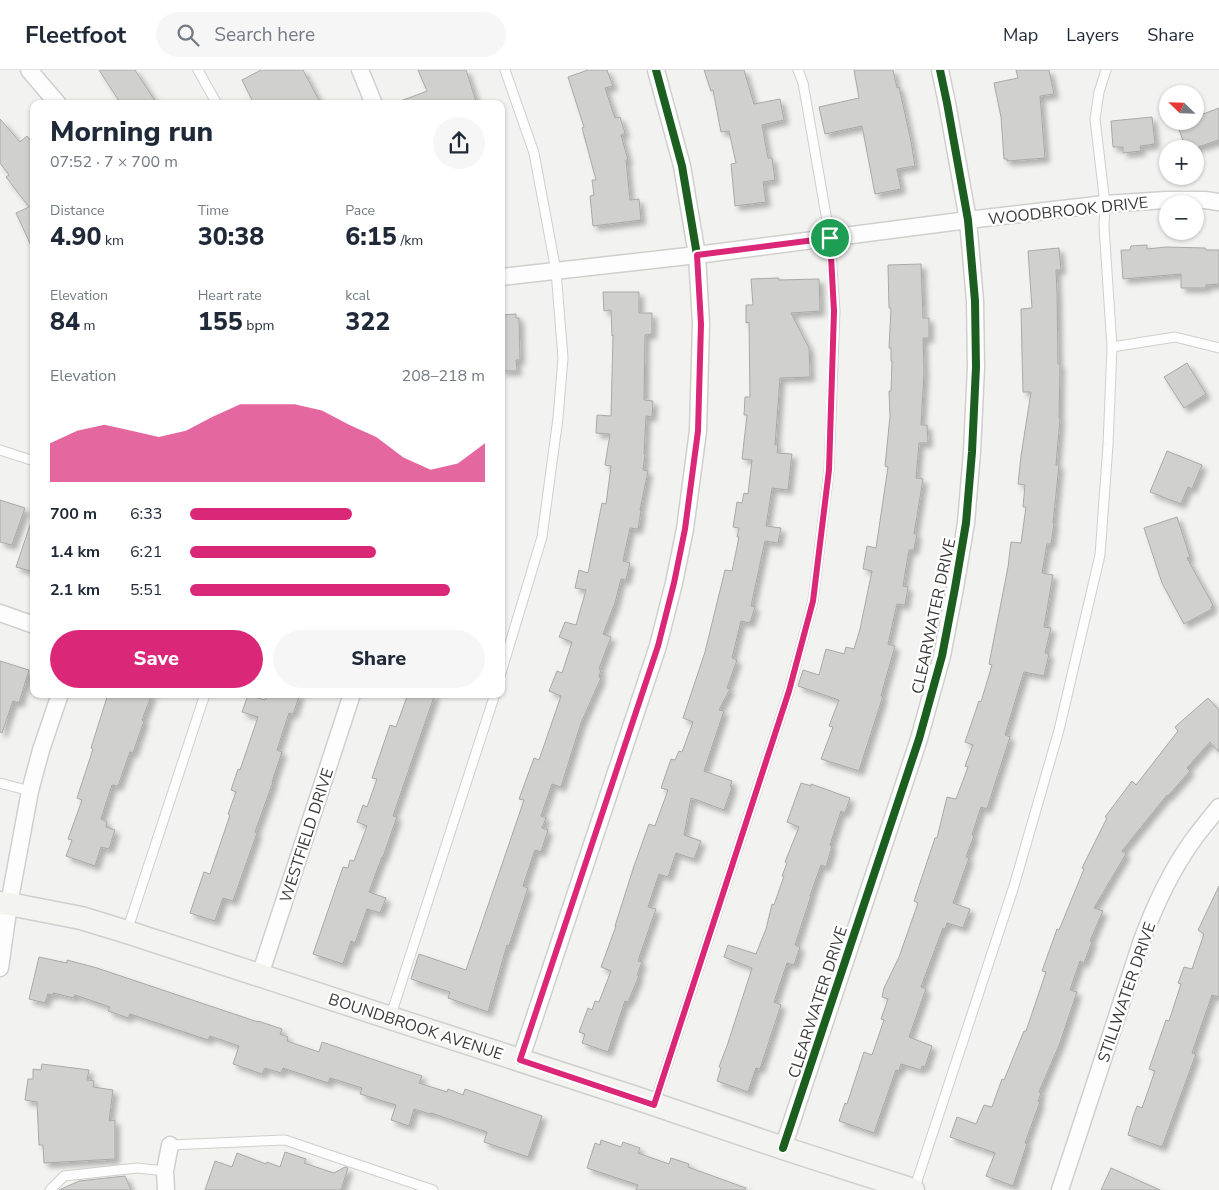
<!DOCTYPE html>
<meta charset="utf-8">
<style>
body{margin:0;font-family:"Nunito Sans",sans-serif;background:#f6f6f7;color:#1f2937;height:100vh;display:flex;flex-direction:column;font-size:19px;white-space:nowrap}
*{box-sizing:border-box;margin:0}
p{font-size:16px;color:#747a83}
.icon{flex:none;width:28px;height:28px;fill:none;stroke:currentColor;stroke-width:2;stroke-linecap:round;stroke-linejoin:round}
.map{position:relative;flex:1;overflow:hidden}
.panel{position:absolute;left:30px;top:30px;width:475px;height:598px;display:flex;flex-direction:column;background:#fff;border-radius:10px;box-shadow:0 1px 4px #0004}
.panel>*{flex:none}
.needle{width:32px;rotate:293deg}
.buttons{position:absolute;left:1159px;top:15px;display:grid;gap:10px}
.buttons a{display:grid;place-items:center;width:45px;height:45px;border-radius:50%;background:#fff;box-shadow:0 1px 4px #0004;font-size:25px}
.pin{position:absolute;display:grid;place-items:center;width:42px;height:42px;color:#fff;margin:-21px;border:2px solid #fff;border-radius:50%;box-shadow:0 1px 5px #0007}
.round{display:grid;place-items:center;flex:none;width:52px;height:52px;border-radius:26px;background:#f6f6f7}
.summary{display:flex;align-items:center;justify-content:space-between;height:85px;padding:0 20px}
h1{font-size:28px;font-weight:800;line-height:38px}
.figures{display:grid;grid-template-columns:repeat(3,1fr);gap:8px;height:85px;padding:5px 20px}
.figures div{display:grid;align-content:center}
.figures b{font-size:25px;font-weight:800}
.figures small{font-size:14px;font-weight:400}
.figures p{font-size:14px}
.chart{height:140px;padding:10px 20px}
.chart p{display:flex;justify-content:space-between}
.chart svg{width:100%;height:90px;margin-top:5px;fill:#db2777;opacity:.7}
.cta{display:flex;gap:10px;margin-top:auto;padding:10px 20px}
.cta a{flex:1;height:58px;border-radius:30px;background:#db2777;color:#fff;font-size:20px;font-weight:800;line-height:58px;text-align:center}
.cta a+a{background:#f6f6f7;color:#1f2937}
ul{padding:0 20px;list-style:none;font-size:16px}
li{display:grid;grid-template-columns:80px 60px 1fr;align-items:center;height:38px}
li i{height:12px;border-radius:6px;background:#db2777}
header{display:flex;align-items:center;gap:30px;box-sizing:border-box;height:70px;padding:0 25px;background:#fff;border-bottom:1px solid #e0e1e3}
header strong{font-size:24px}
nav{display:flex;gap:28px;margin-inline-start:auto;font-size:18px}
.search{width:350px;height:45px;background:#f6f6f7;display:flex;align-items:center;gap:12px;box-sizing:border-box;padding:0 18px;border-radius:28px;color:#747a83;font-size:19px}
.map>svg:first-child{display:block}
</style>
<header>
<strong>Fleetfoot</strong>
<div class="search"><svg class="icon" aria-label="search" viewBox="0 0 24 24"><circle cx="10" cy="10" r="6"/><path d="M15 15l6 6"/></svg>Search here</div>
<nav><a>Map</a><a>Layers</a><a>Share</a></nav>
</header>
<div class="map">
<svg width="1219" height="1120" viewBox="0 0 1219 1120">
<defs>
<filter id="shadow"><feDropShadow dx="4.5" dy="4.5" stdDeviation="2.5" flood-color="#0004"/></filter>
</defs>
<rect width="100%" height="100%" fill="#f2f3f0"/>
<path fill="#d0d1ce" stroke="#a9a9a7" filter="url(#shadow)" d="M99,0h36l22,34h-36z
M261,0h42l18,34h-67l-12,-24z
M418,0h48l11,34h-79v-2l29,-11z
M588,0h19l6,16 -8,2 10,30 5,-1 5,16 -4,2 7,25h-2l4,40 9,-1 2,21 -48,6 -3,-30 4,-1 -2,-15h4l-14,-52 2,-1 -16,-50z
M704,0h40l10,34 26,-5 4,21 -22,5 6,33h4l3,22 -12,2 3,20 -31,4 -4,-42 5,-1 -7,-32 -8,1 -8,-42 -2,1z
M854,0h39l4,18 2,-1 12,54 4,25 -18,3 4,20 -26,5 -13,-68 -37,8 -6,-27 40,-9z
M1016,0h33l5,24 -14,2 5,62 -38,3v-2h-3l-3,-42 -7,-34 24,-5z
M1219,38v32l-27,9h-6l-10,-28h19v-4z
M1152,47l3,27 -15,2 1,5 -18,2v-6h-10l-2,-26z
M0,49l20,23 7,-6 7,9v107l-18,-39 13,-6 -23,-30 3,-2 -9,-12z
M1147,175v4l19,-2 39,1 1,2h13v34l-13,1v3h-25v-14l-58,5 -2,-29h9l1,-4z
M1059,178l2,22h-5l1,23 1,71h2l-1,54h1l-4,47h3l-6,58h1l-3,21h-4l-5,29 11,2 -9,52 7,1 -6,25 4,1 -5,22 -20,-4 -19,63 5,2 -23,72 -6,-2 -9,28 2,1 -8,21 3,1 -16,45 17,6 -7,19 -16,-5 -2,6 -2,-1 -22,59 5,2 -17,48 23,9 -7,21 -3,-1 -1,4 -20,-6 -2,7 -3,-1 -22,63 -35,-12 6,-18 2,1 17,-52 8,3 12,-35 -3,-1 7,-20 -6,-2 2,-9 15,-31 19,-54 -4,-2 21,-63h2l10,-41 9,2 12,-32 -3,-1 8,-21 -8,-3 14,-41 2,1 11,-37 -3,-1 19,-97 3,-25 10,1 5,-36h-3l2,-22 -7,-1 3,-28 10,-64h-8l-1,-39 -1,-44 11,-1 -4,-57z
M921,194l2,54h6v20h-6l1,34 -3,53h6l1,18h-9l-3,35 7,1 -9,55h3l-3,16h-5l-6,36 5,1 -3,18 -8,-1 -9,40 7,2 -14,50h2l-24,75 -38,-12 12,-32 -4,-1 10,-26 -41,-14 5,-16 16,5 7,-26 18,5 2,-7 8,2 6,-20 12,-58 -9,-2 4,-23 9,2 12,-81 -3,-1 5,-50 -1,-25h2l1,-30h-1v-13h-2l2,-40h-2l-1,-43z
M779,208v2l40,-1 1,32 -29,2 18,35 1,29 -30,1 -5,67h3l-1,8 15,1 -4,36 -16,-2 -6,38 15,2 -3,15 -13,-2 -14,65 4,1 -5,16 -9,-2 -9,37 5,2 -10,28 3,1 -11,21 5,1 -20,60 28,10 -2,5 2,1 -8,23 -33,-12 -7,37 17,6 -7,18 -18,-6 -8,24 -9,-3 -11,33 8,2 -18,52 4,1 -5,13 2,1 -11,26 -3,-1 -17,51 -26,-9 3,-9 -6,-2 9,-24 4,2 3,-9 4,1 12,-31 -10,-4 15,-41h-1l19,-60 15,-42 6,2 13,-36 -7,-2 10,-29 4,1 4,-9 3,1 11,-30 -10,-4 22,-66 20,-82 7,1 7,-34h-2l2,-9 -6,-1 4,-25 5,1 2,-10 4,1 4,-34 -10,-1 5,-44h-3l1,-18h5l-1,-75 -3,1v-18h7l-2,-26z
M603,222h36v21h13v21l-7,1 -1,65 9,1 -1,16 -6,-1 -2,38h1l-2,16 5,1 -8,39 1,1 -3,18 -8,-1 -7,33 7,2 -4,17 -5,-1 -6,24 -12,31 8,3 -12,32 2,1 -2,7 2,1 -20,45 -20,64 -9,-3 -11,32 5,2 -4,10 6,2 -7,22 -6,-2 -12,36 5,2 -19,58 -2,-1 -19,67 -40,-14 2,-6 -39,-13 8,-25 47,16 58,-170 -5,-1 15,-41 5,2 22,-64 -12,-5 8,-20 5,2 10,-31 -13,-5 6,-15 11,3 10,-35 -11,-2 4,-18 9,3 14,-70 4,1 5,-38 -6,-1 5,-31 -14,-1 1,-18 14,1 2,-81 -1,1 -1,-26 -7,1z
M516,244v4h3l1,42h-4l1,11h-16v-56z
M1187,293l19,31 -22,14 -20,-31z
M1167,381l35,14 -10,24 -4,-2 -7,17 -31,-12z
M0,430l25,8 -13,37 -12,-3z
M1177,447l13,40 -3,1 26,47 -2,2 1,2 -28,15 -22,-41 -18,-55z
M31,452h3v50l-18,-5z
M0,591l29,9 -10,33 -6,-2 -11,32 -2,-1z
M108,624h44l-10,26 2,1 -11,32 -3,-1 -12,34 -6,-1 -11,34 6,3 -1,5 9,3 -6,19 -8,-2 -6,19 -29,-10 6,-16 -4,-1 14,-39 -5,-2 16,-49 -2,-1z
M267,624h33l-7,20 -4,-1 -12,37 5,2 -10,30h1l-18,50 2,1 -24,68 -10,-3 -8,23 -25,-8 14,-41 6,2 20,-59 -2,-1 8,-22 -5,-2 7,-21 2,1 18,-53 -16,-5 6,-17 17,5z
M408,624h27l-42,122 4,1 -14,40h-1l-13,35 17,6 -6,15 -13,-4 -12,34 -4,-2 -8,23 -30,-10 30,-87 5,1 2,-8 4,1 13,-35 -10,-4 6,-17 4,2 10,-28 -5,-1 18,-53 6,2z
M1208,628l11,12v42l-9,-10 -23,26 3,3 -22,25 -1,-1 -45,56 4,3 -32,54 9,3 -13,30 2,1 -8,21 -4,-2 -10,29 7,2 -17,51 -21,49 2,1 -3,8 2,1 -15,41 2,1 -14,42 -27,-10 9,-23 -45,-16 7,-20 19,7 8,-19 8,2 10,-28 2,1 20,-49h2l20,-59 -4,-1 15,-42 2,1 25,-61 -2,-1 25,-50 -2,-1 27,-36 4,4 42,-54 -3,-4z
M801,713l10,3v-2l39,14 -5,15 -4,-2 -11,34 2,1 -6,21 -5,-2 -11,31h1l-16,49 5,2 -6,18 -7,-2 -13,39 7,3 -21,64 -4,-1 -8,24 -31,-11 4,-13 -2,-1 9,-24 24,-75 -28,-11 4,-12 28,9 10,-25 6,-25 2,1 10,-29h-2l5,-13 -2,-1 14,-35 -12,-5z
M1219,816v111l-7,-2 -20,58 4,1 -34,93 -34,-12 5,-18 4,-11 5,2 13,-37 -6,-2 17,-49 3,1 12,-37 -3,-1 6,-16 8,2 12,-35 -6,-4z
M39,887l28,6v-3l30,8 161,54v-1l24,8 -2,5 8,3 -1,4 32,11 3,-10 100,34 -3,7 28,9 1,-3 15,6 2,-6 77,27 -14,41 -44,-15 3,-10 -56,-19 -1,1 -16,-5 -5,17 -18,-6 5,-15 -36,-11 2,-6 -32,-10 -2,5 -45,-15 -2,5 -16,-5 -3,6 -29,-10 6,-18 -29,-10 -2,4 -78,-26 -2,4 -20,-7 2,-4 -35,-12 -1,3 -21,-5v2l-5,-1 -3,9 -16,-4z
M42,994l47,6 -2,10 7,1 -1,6 20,3 -4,31 6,-1v39l-71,4 -1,-18h-4l-2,-43 -12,-2 3,-21h5v-10l8,1z
M601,1070l20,7 2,-5 17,6 -2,5 31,11 2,-6 18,6 -1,3 58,21 -1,2h-109l2,-5 -51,-17 8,-25 5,2z
M285,1082l21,7 -2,4 30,10 11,-6 3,1 -7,22h-136l10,-29 17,6 5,-14 29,11 1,-2 13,5z
M1111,1098l49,22h-59z
M125,1106l6,14h-72l20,-9z"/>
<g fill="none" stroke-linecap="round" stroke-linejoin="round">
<g stroke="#cfcfcd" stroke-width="11">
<path id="lane" d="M198,0l19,34
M1106,0l-7,22 -4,27 10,85 -1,23 8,120 63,-10 44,11
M0,380l34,11
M501,603l41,-136 16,-119 5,-60 -7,-87 -22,-118 -29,-83
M0,713l30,8
M127,861l78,-237
M390,948l105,-324
M654,1035l135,-414 24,-90 16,-131 6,-159 -5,-73 -27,-155 -5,-13
M170,1075l115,-5 148,50
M50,1120l14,-14 73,-8 28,3
M914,1120l100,-304 45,-156 41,-175 8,-110 4,-98"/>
</g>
<g stroke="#cfcfcd" stroke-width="19">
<path id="street" d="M29,0l29,34
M360,0l14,34
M501,207l196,-22 271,-35 137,-16 61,-4h39l14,2
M0,543l34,12
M0,898l9,-64 21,-113 11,-41 19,-56
M260,905l92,-281
M520,991l138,-415 16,-63 11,-54 13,-98 3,-107 -4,-69 -15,-89 -26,-96
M783,1078l136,-409 23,-83 13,-68 11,-65 6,-71 4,-85 -1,-66 -7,-81 -21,-117 -7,-33
M166,1120l-1,-19 5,-26
M1060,1120l81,-247c13,-36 29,-71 52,-103 8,-11 17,-22 26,-33"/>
</g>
<g stroke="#cfcfcd" stroke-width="25">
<path id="secondary" d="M0,833l9,1 72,14 46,14 506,165 150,51 130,42"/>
</g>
<use href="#lane" stroke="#fdfdfd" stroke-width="9"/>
<use href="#street" stroke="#fdfdfd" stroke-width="16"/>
<use href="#secondary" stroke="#f3f4f0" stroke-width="22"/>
<g stroke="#fff" stroke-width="11">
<path id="cycleway" d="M520,991l138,-415 16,-63 11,-54 13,-98 3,-107 -4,-69 -15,-89 -26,-96
M783,1078l136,-409 23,-83 13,-68 11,-65 6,-71 4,-85 -1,-66 -7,-81 -21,-117 -7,-33"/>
</g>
<use href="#cycleway" stroke="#1b5e20" stroke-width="8"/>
</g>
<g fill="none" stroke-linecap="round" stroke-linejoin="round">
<g stroke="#fff" stroke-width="10">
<path id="route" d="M830,168l4,73 -5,159 -16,131 -24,90 -135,414 -134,-45 138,-414 16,-63 11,-54 13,-98 3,-107 -4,-69z"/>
</g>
<use href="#route" stroke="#db2777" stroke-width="6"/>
</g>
<g text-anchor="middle" stroke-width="4.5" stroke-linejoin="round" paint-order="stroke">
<g font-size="16" fill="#3b3c3a" stroke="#fff">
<text transform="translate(1068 140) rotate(-6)" y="6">WOODBROOK DRIVE</text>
<text transform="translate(933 546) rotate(-78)" y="6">CLEARWATER DRIVE</text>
<text transform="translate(306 765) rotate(-72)" y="6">WESTFIELD DRIVE</text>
<text transform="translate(1126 922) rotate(-71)" y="6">STILLWATER DRIVE</text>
<text transform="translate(817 932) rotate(-72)" y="6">CLEARWATER DRIVE</text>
<text transform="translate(416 956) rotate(18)" y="6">BOUNDBROOK AVENUE</text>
</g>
</g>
</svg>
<div class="buttons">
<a><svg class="needle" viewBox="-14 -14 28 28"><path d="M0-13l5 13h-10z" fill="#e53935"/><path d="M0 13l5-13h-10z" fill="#747a83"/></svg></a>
<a>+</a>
<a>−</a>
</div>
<div class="pin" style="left:830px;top:168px;background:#1e9e55"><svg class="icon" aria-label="arrive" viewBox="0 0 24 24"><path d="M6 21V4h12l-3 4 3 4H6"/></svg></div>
<section class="panel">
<div class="summary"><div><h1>Morning run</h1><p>07:52 · 7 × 700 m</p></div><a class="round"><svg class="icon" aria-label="share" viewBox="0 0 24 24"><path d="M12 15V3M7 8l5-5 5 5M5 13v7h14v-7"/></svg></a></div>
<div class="figures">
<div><p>Distance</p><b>4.90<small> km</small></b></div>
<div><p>Time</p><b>30:38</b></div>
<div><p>Pace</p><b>6:15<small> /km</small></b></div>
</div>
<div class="figures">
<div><p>Elevation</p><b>84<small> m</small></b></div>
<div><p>Heart rate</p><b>155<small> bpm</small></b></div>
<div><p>kcal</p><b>322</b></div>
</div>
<div class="chart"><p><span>Elevation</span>208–218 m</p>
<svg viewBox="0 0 160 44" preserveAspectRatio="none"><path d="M0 44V25L10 19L20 16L30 19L40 22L50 19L60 12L70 6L80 6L90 6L100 9L110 16L120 22L130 32L140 38L150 35L160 25V44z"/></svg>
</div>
<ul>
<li><b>700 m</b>6:33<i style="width:55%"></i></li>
<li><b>1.4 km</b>6:21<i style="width:63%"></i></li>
<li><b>2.1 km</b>5:51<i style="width:88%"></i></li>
</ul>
<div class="cta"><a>Save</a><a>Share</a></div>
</section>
</div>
